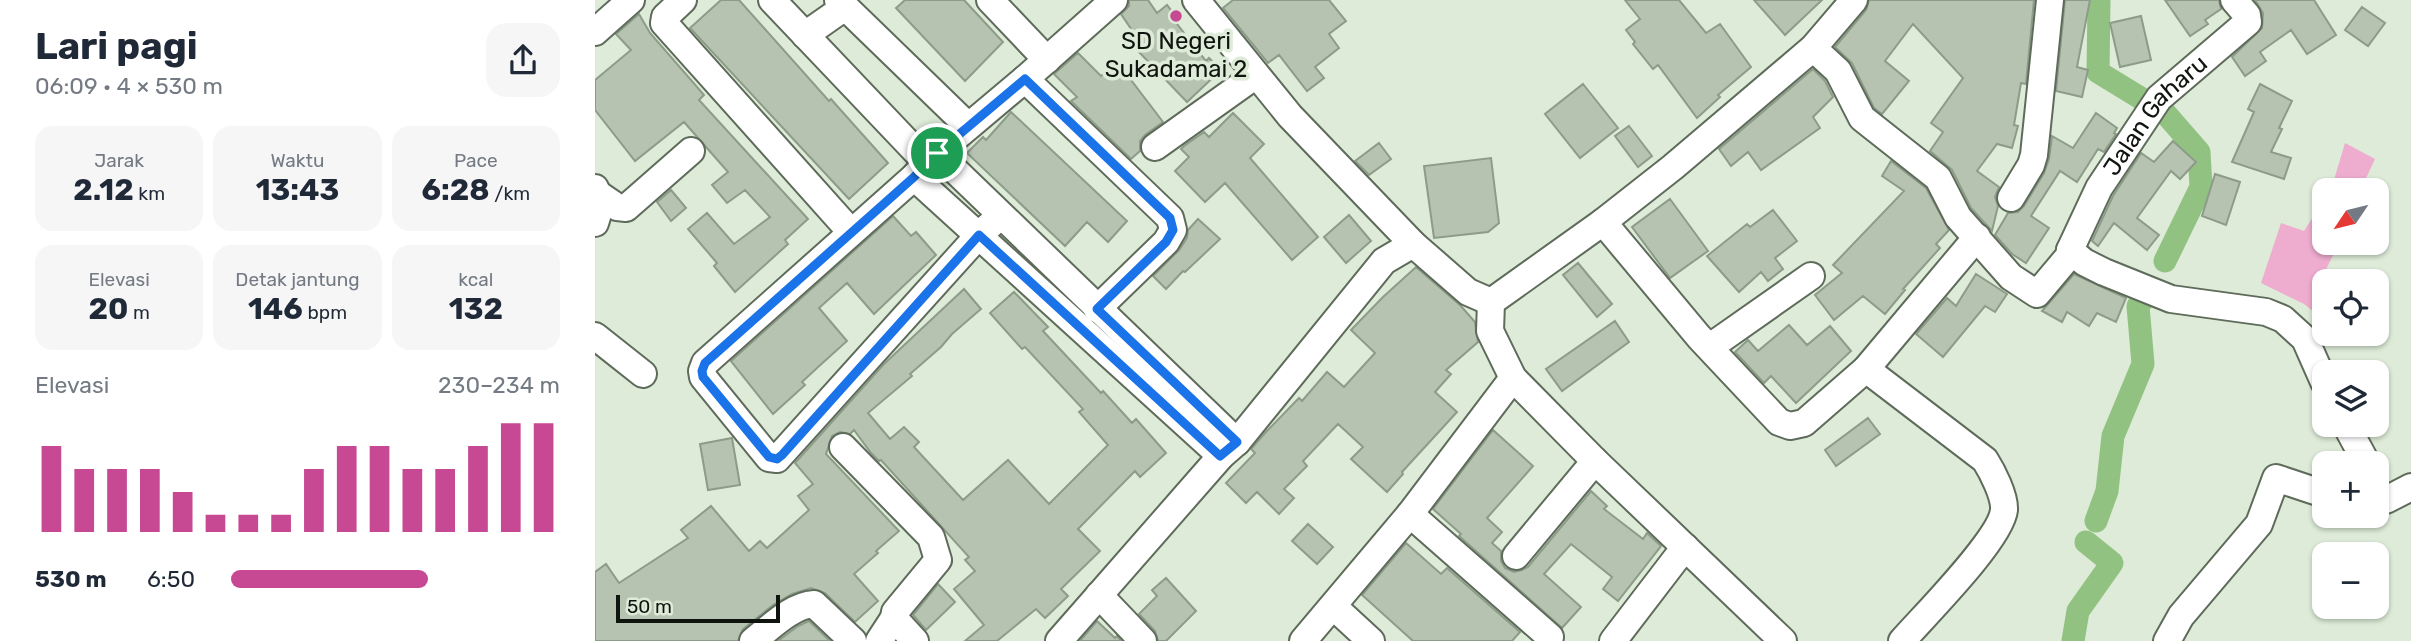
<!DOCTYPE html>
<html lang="id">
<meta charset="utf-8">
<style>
body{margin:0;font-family:Rubik,sans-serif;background:#f6f6f7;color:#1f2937;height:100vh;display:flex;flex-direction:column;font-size:26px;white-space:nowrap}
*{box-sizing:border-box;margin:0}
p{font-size:23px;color:#747a83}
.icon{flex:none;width:38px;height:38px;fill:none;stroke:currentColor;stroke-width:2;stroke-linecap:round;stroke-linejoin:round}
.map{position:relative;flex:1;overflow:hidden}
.drawer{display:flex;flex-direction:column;background:#fff;width:595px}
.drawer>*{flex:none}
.needle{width:46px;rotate:235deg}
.fabs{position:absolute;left:1717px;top:178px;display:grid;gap:14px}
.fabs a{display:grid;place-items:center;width:77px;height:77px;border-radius:14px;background:#fff;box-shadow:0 2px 5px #0004;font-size:35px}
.scale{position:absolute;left:21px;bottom:18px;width:164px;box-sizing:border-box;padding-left:7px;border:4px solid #0f140e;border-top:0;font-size:19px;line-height:24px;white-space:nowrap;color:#0f140e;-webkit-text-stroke:5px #ddebd8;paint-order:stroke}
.pin{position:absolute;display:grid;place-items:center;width:60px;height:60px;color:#fff;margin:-30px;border:4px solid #fff;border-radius:50%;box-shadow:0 2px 7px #0007}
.round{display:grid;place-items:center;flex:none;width:74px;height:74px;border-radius:21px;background:#f6f6f7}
.headline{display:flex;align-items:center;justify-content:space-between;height:119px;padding:0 35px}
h1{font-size:38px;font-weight:700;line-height:52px}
.figures{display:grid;grid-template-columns:repeat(3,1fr);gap:10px;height:119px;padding:7px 35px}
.figures div{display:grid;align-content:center;border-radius:18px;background:#f6f6f7;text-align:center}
.figures b{font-size:30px;font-weight:700}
.figures small{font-size:19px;font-weight:400}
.figures p{font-size:19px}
.chart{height:196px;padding:14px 35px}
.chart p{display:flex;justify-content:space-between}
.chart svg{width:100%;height:126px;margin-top:7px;stroke:#c74893;stroke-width:6}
ul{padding:0 35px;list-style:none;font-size:23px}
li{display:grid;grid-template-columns:112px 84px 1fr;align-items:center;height:52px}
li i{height:18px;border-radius:9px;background:#c74893}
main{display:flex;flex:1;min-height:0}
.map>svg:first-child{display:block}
</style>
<main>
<section class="drawer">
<div class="headline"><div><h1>Lari pagi</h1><p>06:09 · 4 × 530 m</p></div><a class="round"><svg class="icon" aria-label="share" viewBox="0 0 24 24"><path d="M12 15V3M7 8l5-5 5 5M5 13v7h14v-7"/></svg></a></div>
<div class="figures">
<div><p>Jarak</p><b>2.12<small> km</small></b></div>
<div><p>Waktu</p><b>13:43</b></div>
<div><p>Pace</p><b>6:28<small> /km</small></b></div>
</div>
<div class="figures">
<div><p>Elevasi</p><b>20<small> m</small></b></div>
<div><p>Detak jantung</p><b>146<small> bpm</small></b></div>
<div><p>kcal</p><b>132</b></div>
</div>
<div class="chart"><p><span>Elevasi</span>230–234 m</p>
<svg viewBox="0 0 160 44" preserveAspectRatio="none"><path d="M5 44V14M15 44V22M25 44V22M35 44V22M45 44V30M55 44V38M65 44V38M75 44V38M85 44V22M95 44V14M105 44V14M115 44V22M125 44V22M135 44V14M145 44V6M155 44V6"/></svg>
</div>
<ul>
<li><b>530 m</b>6:50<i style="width:60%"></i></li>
</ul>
</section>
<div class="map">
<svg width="1816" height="641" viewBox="0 0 1816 641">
<rect width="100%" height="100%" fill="#ddebd8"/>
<path fill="#eeacce" d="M1750,143l30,16 -15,32 -29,-1z
M1729,200v43h15l-25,51 10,8v18l-20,-16 -43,-21 20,-60 23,8z"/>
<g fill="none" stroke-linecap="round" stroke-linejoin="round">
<path stroke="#92c282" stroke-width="23" d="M1504,0l-1,72 67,41 34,39 2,35 -36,74
M1501,521l11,-30 6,-55 30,-72 -5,-58 13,-17
M1478,641l5,-30 34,-48 -26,-21"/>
</g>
<path fill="#b5c3b0" stroke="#8d9b89" stroke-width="2" d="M126,0h18l90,101 2,-2 7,8 50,56 -39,36 -159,-171z
M310,0h59l39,42 -38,39 -69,-73z
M534,0h19l9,13 10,-8 10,13 -3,2 32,41 3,-3 12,12 -34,32 -51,-53 6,-4 -21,-31 8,-8z
M638,0h96l17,21 -17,13 10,14 -24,19 9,11 -17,13 -28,-36 -11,8 -45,-55z
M1030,0h54l27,33 14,-9 31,43 -33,28 2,2 -23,21 -39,-53 -5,4 -20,-25 2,-2 -9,-12 14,-11z
M1159,0h68l-37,35z
M1274,0h165l-8,84 -5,-1 -7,42 4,1 -6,22 -15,-4 -20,27 22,16 -4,10 3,9 -6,25 -21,-23 -19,-38 -22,-19 13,-19 -12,-9 32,-45 -50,-54 -28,37 24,20 -27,33 -8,-6 -22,-45 -17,-16 31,-37z
M1470,0h25l-13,67 11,3 -6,27 -26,-6z
M1570,0h54l2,9 -16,11 3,4 -18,12z
M1660,0h59l22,35 -29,19 -16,-24 -31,22 6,9 -21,15 -13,-19 30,-29 1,-15z
M1767,7l23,16 -17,23 -23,-16z
M44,14l11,19 54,62 -5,5 109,119 -23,21 3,4 -53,48 -21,-26 3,-3 -29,-34 19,-16 27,31 36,-27 -25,-27 -18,13 -15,-18 16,-13 -44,-50 -49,39 -40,-51v-30l36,-30 -15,-16z
M1546,16l10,44 -31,7 -10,-44z
M483,53l23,23 17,-13 45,59 -18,13 -5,6v10l-9,8 -60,-58 6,-4 -23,-23z
M1218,69l12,12 8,16 -20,20 7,11 -59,42 -13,-18 -17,14 -12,-17z
M988,84l35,44 -38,30 -35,-44z
M1665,84l32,17 -13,27 3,1 -11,23 20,6 -7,21 -52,-17 22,-50 -6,-3z
M416,112l116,109 -19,21 -21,-20 -22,24 -98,-93 16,-16 3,3z
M638,113l31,31 -14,14 68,79 -26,23 -67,-77 -20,19 -30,-31 14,-14 -8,-8 3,-3 20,-14 5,5z
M1501,113l21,15 -3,5 2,1 -12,18 -6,-3 -21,33 -17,-11 -29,45 18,12 -23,35 -14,-9 -17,-19 13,-22 10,-1 6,-6 20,-33 5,-14 3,-23 21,12z
M1034,126l23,30 -14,11 -23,-31z
M1578,141l23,21 -16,17 -9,-8 -34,47 22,17 -12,15 -33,-27 -16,23 -6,-5 21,-45 28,-43 13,9z
M784,143l12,16 -22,16 -14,-14z
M896,158l8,65 -11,9 -54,6 -10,-72z
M1296,161l35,27 23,42 -13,14 4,4 -37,41 2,1 -20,24 -22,-18 -29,24 -19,-25 27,-22 -9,-8 71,-74 -22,-15z
M1620,174l25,8 -14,43 -24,-9z
M76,190l15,18 -15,13 -14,-19z
M1075,199l38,52 -38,27 -38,-51z
M1178,210l24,31 -22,17 8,11 -15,12 -7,-9 -22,20 -32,-36 40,-32 3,3z
M754,215l22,26 -25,22 -22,-26z
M298,216l18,20 5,-4 20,23 -62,59 -27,-31 -28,25 28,33 -30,27 -15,14 3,3 -32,29 -42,-53z
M603,219l22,20 -35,33 -2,-1 -17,18 -13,-13 26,-26 8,-12 1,-8z
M983,263l34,41 -15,13 -34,-42z
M821,267l44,38 15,17 3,20 -32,28 5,4 -16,18 22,20 -55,60 1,2 -16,18 -36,-33 12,-12 -25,-23 -35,37 4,5 -23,23 10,9 -15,16 -22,-22 -11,11 -20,-20 29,-30 -4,-4 14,-16 34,-35 3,3 25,-29 17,15 31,-34 -24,-23 32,-33z
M1381,274l31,20 -12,18 -10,-6 -42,51 -27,-23 31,-36 9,8z
M1479,274l52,24 -10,24 -19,-9 -8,13 -22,-14 -5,10 -20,-11z
M369,289l17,20 -29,25 -11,13 -31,27 2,2 -44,37 22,26 14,-12 15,15 -5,5 49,53 45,-40 41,44 59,-59 -29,-33 4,-3 -58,-62 -3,2 -32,-36 24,-21 34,35 -5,4 58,62 2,-2 29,32 4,-4 30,34 -26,24 -5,-6 -57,58 22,22 -39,38 7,7 -23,22 -9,-9 -39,32h-32l19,-16 -30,-36 21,-18 -10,-11 4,-3 -88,-97 -2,1 -8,-8 -17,-23 -4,4 -10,-2 -8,4 -6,18 73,77 -23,20 2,2 -24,21 24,27 -23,21 -30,-29 -14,-5 -19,6 -19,11 -30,24 -5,12h-143v-69l11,-8 13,19 69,-45 -7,-8 30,-24 38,45 11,-10 7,7 42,-38 -11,-14 15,-12 -18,-21 89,-99z
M1020,321l14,21 -67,49 -16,-22z
M1194,325l18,20 23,-19 21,25 -55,52 -25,-27 -7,7 -29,-31 13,-12 10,11z
M1273,418l12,16 -44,32 -11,-16z
M898,430l40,36 -46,52 15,14 -10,11 9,8v10l4,7 9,4 8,-2 6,-3 63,-76 16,15 -3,3 39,30 4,-6 14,13 -43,55 -15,-12 9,-12 -41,-33 -27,30 37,33 -19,21 -103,-92 2,-2 -28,-25z
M137,438l8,47 -32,5 -8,-46z
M713,524l25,23 -16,17 -25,-23z
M811,543l35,31 6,-6 73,64 -8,9h-99l-51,-46z
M571,578l30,33 -30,30h-8l-3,-10 -16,-17 18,-18 -5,-6z
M343,584l17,18 -29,28 -13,-15z
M214,621l21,20h-52l20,-15z
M502,621l18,17 2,-2 4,5h-41z"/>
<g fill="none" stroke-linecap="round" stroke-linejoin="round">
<g stroke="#5e6b5a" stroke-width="30">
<g id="minor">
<path d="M88,0l-18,17 -1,6 187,209"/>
<path d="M177,0l155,163"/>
<path d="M243,0l130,126"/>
<path d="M395,0l57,60"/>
<path d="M601,0l94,116 123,128"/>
<path d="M0,32l36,-32"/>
<path d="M210,35l40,-28"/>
<path d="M1218,48l25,23 24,47 76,60 20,39 53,60 26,17 32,-38 1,-6 14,12 20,10 67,27 95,13 17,7 22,20 19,43"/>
<path d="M430,79l145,139 3,12 -7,12 -69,67"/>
<path d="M560,147l101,-72"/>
<path d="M342,153l300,289"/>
<path d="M319,177l307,279"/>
<path d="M0,188c6,11 4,24 0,35"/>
<path d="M3,194l19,13 9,1 65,-57"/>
<path d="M1416,198l20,-33 3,-10 16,-155"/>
<path d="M405,216l-21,19 -202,224 -8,-1 -66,-81 -1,-6 3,-8 209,-186 23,-24 88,-74 89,-79"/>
<path d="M1008,222l96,115 80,85 11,4 14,-3 62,-54 119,91c7,11 20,36 19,50 -3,29 -80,106 -102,131"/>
<path id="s1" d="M1475,250l29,-62 60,-90 89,-76 -1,-7 -13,-15"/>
<path d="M896,302l-1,29 23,47 82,83 188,180"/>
<path d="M0,336l48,38"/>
<path d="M1115,347l101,-71"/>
<path d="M1271,369l111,-132"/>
<path d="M1751,425l21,39"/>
<path d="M248,447l88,90 7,23 -43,52 -1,6 21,23"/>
<path d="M1782,500h9l25,-13"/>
<path d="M815,514l140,123"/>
<path d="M921,556l79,-95"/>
<path d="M504,595l44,46"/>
<path d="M738,606l38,35"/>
<path d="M158,641c17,-13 39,-36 61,-37l39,37"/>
<path d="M284,641l15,-23"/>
<path d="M464,641l162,-185 16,-14 147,-181 29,-17 55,48 23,10 112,-80 70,-55 140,-119 41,-48"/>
<path d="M708,641l107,-127 103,-136"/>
<path d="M1018,641l72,-94"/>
<path d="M1572,641l14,-25 78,-92 17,-46 48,16"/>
</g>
</g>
<use href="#minor" stroke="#fff" stroke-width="26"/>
</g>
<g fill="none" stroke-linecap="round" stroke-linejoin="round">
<g stroke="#fff" stroke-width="14">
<path id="route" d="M430,79l145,139 3,12 -7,12 -69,67 140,133 -17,14 -241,-221 -197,220 -5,4 -8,-2 -66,-80 -1,-6 3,-8 209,-186 23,-24z"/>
</g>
<use href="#route" stroke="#1a73e8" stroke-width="9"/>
</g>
<circle fill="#c74893" stroke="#ddebd8" stroke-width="2.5" cx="581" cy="16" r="7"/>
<g text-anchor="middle" stroke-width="7" stroke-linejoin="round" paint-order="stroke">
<g font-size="24" fill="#0f140e" stroke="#ddebd8">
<text x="581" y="49">SD Negeri<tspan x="581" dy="28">Sukadamai 2</tspan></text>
</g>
<g font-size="24" fill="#0f140e" stroke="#ddebd8">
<text dy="8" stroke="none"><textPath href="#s1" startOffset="161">Jalan Gaharu</textPath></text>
</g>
</g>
</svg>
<div class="fabs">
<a><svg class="needle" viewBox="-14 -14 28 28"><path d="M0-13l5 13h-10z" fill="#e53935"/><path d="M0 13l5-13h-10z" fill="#747a83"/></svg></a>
<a><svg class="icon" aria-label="locate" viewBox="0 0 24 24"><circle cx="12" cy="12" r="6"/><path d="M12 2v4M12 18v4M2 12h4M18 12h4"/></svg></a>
<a><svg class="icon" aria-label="layers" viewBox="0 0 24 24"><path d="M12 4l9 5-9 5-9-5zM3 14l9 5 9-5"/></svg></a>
<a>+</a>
<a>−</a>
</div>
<div class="scale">50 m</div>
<div class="pin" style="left:342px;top:153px;background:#1e9e55"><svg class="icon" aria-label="arrive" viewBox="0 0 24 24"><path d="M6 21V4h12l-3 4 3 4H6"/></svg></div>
</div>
</main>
